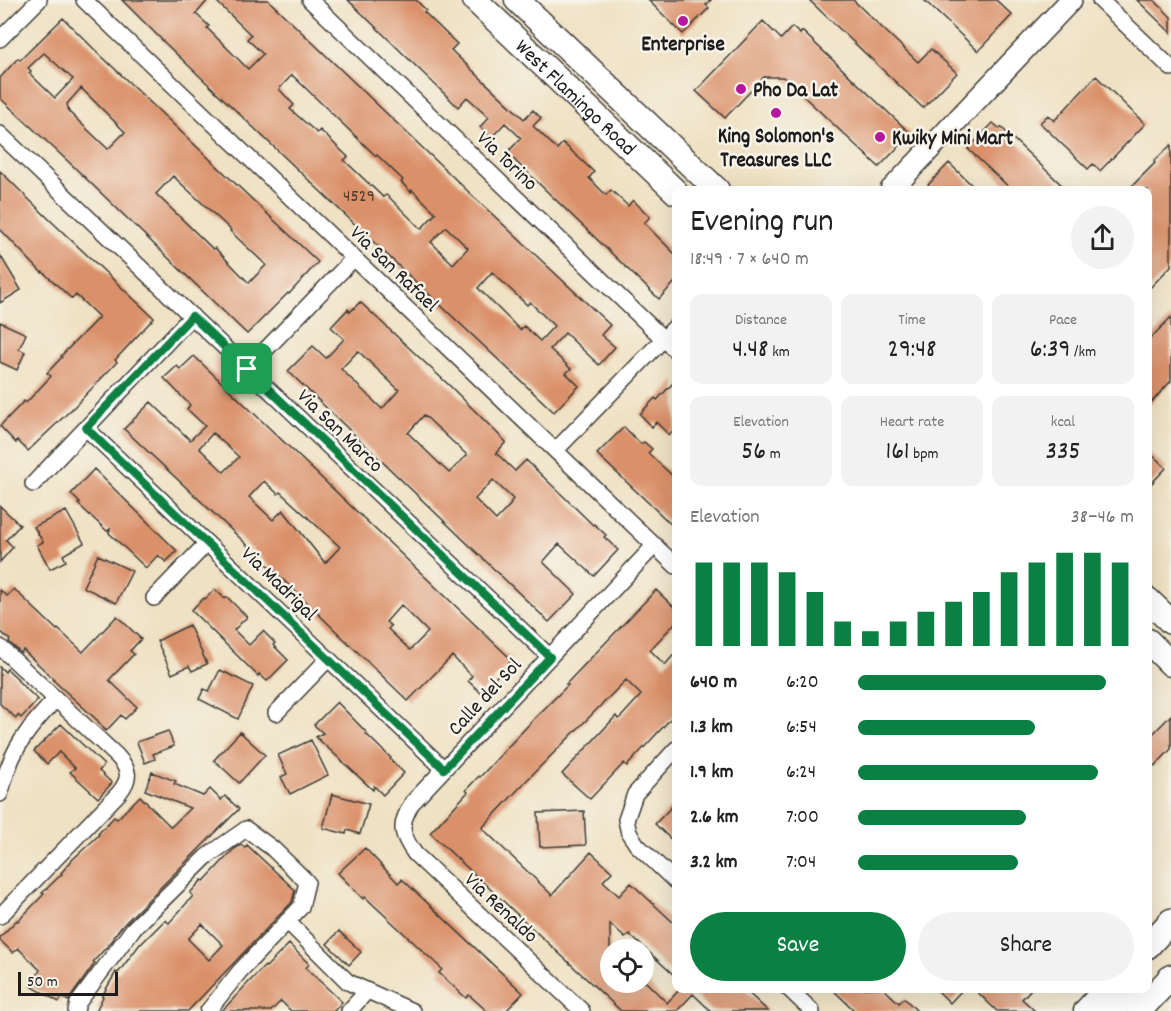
<!DOCTYPE html>
<meta charset="utf-8">
<style>
body{margin:0;font-family:Dekko,sans-serif;background:#f2f2f2;color:#222;height:100vh;display:flex;flex-direction:column;font-size:22px;white-space:nowrap}
*{box-sizing:border-box;margin:0}
p{font-size:20px;color:#767676}
.icon{flex:none;width:33px;height:33px;fill:none;stroke:currentColor;stroke-width:2;stroke-linecap:round;stroke-linejoin:round}
.map{position:relative;flex:1;overflow:hidden}
.drawer{position:absolute;left:672px;top:186px;width:480px;height:807px;display:flex;flex-direction:column;background:#fff;border-radius:12px;box-shadow:0 6px 24px #0002}
.drawer>*{flex:none}
.fabs{position:absolute;left:600px;top:939px;display:grid;gap:12px}
.fabs a{display:grid;place-items:center;width:54px;height:54px;border-radius:50%;background:#fff;box-shadow:0 6px 24px #0002;font-size:30px}
.scale{position:absolute;left:18px;bottom:15px;width:100px;box-sizing:border-box;padding-left:6px;border:3px solid #1c1c1c;border-top:0;font-size:16px;line-height:21px;white-space:nowrap;color:#1c1c1c;-webkit-text-stroke:4px #f7f3e8;paint-order:stroke}
.pin{position:absolute;display:grid;place-items:center;width:51px;height:51px;color:#fff;margin:-26px;border-radius:12px;box-shadow:0 3px 9px #0006}
.round{display:grid;place-items:center;flex:none;width:63px;height:63px;border-radius:32px;background:#f2f2f2}
.head{display:flex;align-items:center;justify-content:space-between;height:102px;padding:0 18px}
h1{font-size:33px;font-weight:600;line-height:45px}
.metrics{display:grid;grid-template-columns:repeat(3,1fr);gap:9px;height:102px;padding:6px 18px}
.metrics div{display:grid;align-content:center;border-radius:12px;background:#f2f2f2;text-align:center}
.metrics b{font-size:26px;font-weight:600}
.metrics small{font-size:16px;font-weight:400}
.metrics p{font-size:16px}
.chart{height:168px;padding:12px 18px}
.chart p{display:flex;justify-content:space-between}
.chart svg{width:100%;height:108px;margin-top:6px;stroke:#0b8043;stroke-width:6}
.action{display:flex;gap:12px;margin-top:auto;padding:12px 18px}
.action a{flex:1;height:69px;border-radius:36px;background:#0b8043;color:#fff;font-size:24px;font-weight:600;line-height:69px;text-align:center}
.action a+a{background:#f2f2f2;color:#222}
ul{padding:0 18px;list-style:none;font-size:20px}
li{display:grid;grid-template-columns:96px 72px 1fr;align-items:center;height:45px}
li i{height:15px;border-radius:8px;background:#0b8043}
.map>svg:first-child{display:block}
</style>
<div class="map">
<svg width="1171" height="1011" viewBox="0 0 1171 1011">
<rect width="100%" height="100%" fill="#f7f3e8"/>
<filter id="ink" filterUnits="userSpaceOnUse"><feTurbulence type="fractalNoise" baseFrequency=".0167" numOctaves="2"/><feDisplacementMap in="SourceGraphic" scale="12" xChannelSelector="R" yChannelSelector="G"/><feConvolveMatrix kernelMatrix="1 2 1 2 8 2 1 2 1" color-interpolation-filters="sRGB"/></filter>
<filter id="wash" filterUnits="userSpaceOnUse"><feTurbulence type="fractalNoise" baseFrequency=".008" numOctaves="4" result="noise"/><feDisplacementMap in="SourceGraphic" scale="24" xChannelSelector="R" yChannelSelector="G"/><feGaussianBlur stdDeviation="1.35" result="paint"/><feColorMatrix in="noise" values="0 0 0 0 0 0 0 0 0 0 0 0 0 0 0 0 0 1.4 0 .05"/><feComposite in="paint" operator="in"/></filter>
<g filter="url(#wash)">
<rect width="100%" height="100%" fill="#efe1c3"/>
<g id="blocks">
<path fill="#da916a" fill-rule="evenodd" d="M122,0h86l-12,14 13,12 -2,2 41,41 15,-15 -16,-15 4,-4 -36,-35h53l207,198 135,127 -9,10 14,12 -16,18 -34,-32 -15,16 21,20 -5,4 13,13 -25,26 -171,-161 -217,-207zM292,75l84,81 1,-1 26,25 -2,2 10,10 1,-2 24,23 -15,16 -33,-33 -2,-1 -3,2 -39,-37 4,-3 -28,-27 -3,3 -27,-24 4,-4 -15,-16zM446,227l22,21 -15,16 -22,-22zM492,272l35,33 3,-3 24,24 -14,15 -16,-15 -4,4 -42,-42z
M348,0h68l10,10 -2,2 33,32 -6,6 73,69 9,-9 8,8 -8,8 24,23 6,-6 31,29 -5,6 17,17 5,-5 17,16 5,-6 17,17 -6,6 32,32v26l-17,18 -152,-146 14,-15 -16,-15 -14,15 -11,-11 9,-10 -22,-20 -9,10z
M648,0h63l-5,5 3,3 -26,26z
M809,0h44l65,62 13,-13 26,24 -34,35z
M924,0h72l16,15 -34,36z
M1137,0h17l17,17v16z
M63,18l31,31 224,213 -29,32 -1,-1 -41,41 -175,-169 -72,-67v-20l18,-20 2,2zM44,53l29,26 -18,19 -26,-25 2,-2 -3,-3zM81,88l44,44 -17,17 -39,-37 -2,-8zM173,176l58,54 -1,1 36,34 -17,18 -34,-35 -2,1 -57,-55z
M763,21l18,18 11,-12 8,7 2,-3 109,103 -32,33 -96,-90h-19l-39,41 -29,-27z
M1096,76l49,48 -45,47 -7,-7 -5,5 -48,-46 8,-8 6,6z
M993,123l7,6 1,-2 7,7 59,56h-55l-44,-41z
M1171,145v121l-23,24v-100h-20l27,-27 -1,-2z
M949,163l28,27h-44l-5,-5z
M0,171l52,51 102,96 -39,42 2,2 -42,44 -47,45 -11,-11 -1,3 -16,-17 24,-25 2,2 25,-27 -4,-3 15,-16 -1,-1 38,-39 -23,-22 -4,4 -29,-27 -1,1 -42,-44z
M0,255l21,35 -21,13z
M360,302l91,85 55,55 -10,11 19,18 11,-11 67,65 1,-1 12,11 -2,2 14,13 -24,26 -35,-32 -16,18 33,32 -27,28 -261,-251 25,-25 13,12 18,-19 -13,-12 17,-18 2,3zM358,351l41,39 -17,19 -41,-40zM424,415l43,40 -18,18 -41,-40zM493,480l20,19 -3,4 1,1 -15,16 -21,-21z
M1171,317v64l-23,25v-65z
M0,322l26,12 -7,15 6,3 -8,18 -17,-8z
M194,356l318,304 -31,33 -13,-12 4,-5 -20,-20 -44,45 -167,-162 -117,-110 27,-27 39,38 15,-14 -18,-17 3,-4 -26,-27 13,-12 3,3zM213,433l26,24 -15,15 -25,-24zM264,481l14,13 2,-2 60,55 -15,16 -42,-53 -10,10 -24,-23zM401,605l27,27 -18,18 -22,-21 3,-3 -5,-4z
M676,380v47l-7,8 -13,-13 -4,5 -12,-13 15,-16 2,2z
M624,427l17,17 3,-2 8,7 -4,4 28,26v50l-79,-75z
M1148,451l18,17 -18,19z
M94,469l83,82 -11,11 -8,-7 -12,13 -37,-35 1,-4 -3,2 -29,-27 2,-1 -9,-9z
M0,506l20,19 -14,15 7,7 -13,15z
M66,511l18,32 -21,12 3,6 -16,8 -13,-24 6,-3 -9,-15z
M98,555l34,16 -16,32 -33,-16z
M14,589l43,41 1,-1 25,23 34,-36 24,23 -11,12 4,3 -25,26 28,27 -12,12 -4,-4 -15,16 -9,-11 -44,-40 1,-1 -31,-29 -2,3 -12,-11 1,-2 -10,-9v-41l7,6z
M215,589l10,10 2,-2 20,20 -13,13 15,15 14,-14 12,12 -2,2 15,15 -21,21 -8,-7 -1,2 -67,-66 13,-12 1,1z
M656,590l20,19v13l-26,28 15,15 11,-13v61l-49,53 -3,-3 -34,36 -28,-25 54,-58 2,3 3,-2 20,-22 -15,-15 -99,100 -45,48 70,67 39,-43 21,20 -9,9 16,15 12,-13 45,42v52l-47,-43 -4,4 -15,-14v58h36l21,21 14,-15h62l25,23h-57l-18,-17 -16,17h-56l-191,-178 38,-41 -2,-2 13,-14 1,1 54,-58 34,-34 -2,-1z
M189,625l18,39 -15,7 -3,-5 -17,8 -15,-33z
M0,667l5,5 2,-3 11,10 -1,1 21,20 -17,18 -3,-3 -2,3 -16,-14z
M220,670l33,16 -15,33 -39,-20 5,-10 5,2z
M337,702l30,31 -1,1 25,24 -1,1 14,14 -21,22 -9,-9 -1,4 -57,-53 7,-4 -9,-8z
M1171,715v34l-16,17 -7,-7v-20z
M61,724l43,41 -5,6 13,12 -14,15 -28,-26 5,-4 -16,-16 -12,12 -13,-13z
M168,731l6,15 -21,8 2,5 -10,4 -8,-21z
M240,732l25,23 -26,28 -25,-23z
M311,740l17,35 -38,19 -9,-17 6,-3 -9,-19z
M152,772l24,9 -2,3 29,12 7,-7 11,11 4,-4 14,13 -113,113 -13,15 1,1 -2,3 -19,21 2,1 -27,38 -6,-4 -3,5 -28,-16 9,-16 -22,-22 -5,5 -13,-13v-3l17,-17 1,1 26,-27 -2,-1 20,-19 -1,-1 12,-14 26,-24 -1,-1 16,-17 3,2 23,-23 31,31 19,-19 -45,-18z
M332,794l37,10 -9,30 -13,-4 -1,4 -23,-6z
M676,802v42l-21,-20z
M584,811l2,34 -46,2 -2,-34z
M241,845l4,3 2,-3 48,45 -3,12 -104,109h-92l7,-14 -1,-1 14,-24 2,1 22,-29h1l24,-24 4,3 24,-27 -3,-3 12,-13 2,1 30,-32zM202,924l21,21 -14,15 -21,-21z
M365,848l33,35 4,-4 121,114 -17,18h-19l-18,-16 -3,3 -27,-25 3,-4 -77,-72 -2,2 -25,-26z
M339,931l22,21 -12,13 -22,-21z
M289,944l20,20 -3,4 36,34 -8,9h-43l-10,-10 -10,10h-49l26,-28 17,-17 1,1z
M831,988h52l16,15 5,-5 13,13h-62z
M935,988h29l-14,15z
M973,988h59l-10,11 13,12h-38z"/>
</g>
</g>
<g filter="url(#ink)">
<use href="#blocks" fill-opacity="0" stroke="#3c3a35" stroke-width="1.5"/>
<g fill="none" stroke-linecap="round" stroke-linejoin="round">
<g stroke="#3c3a35" stroke-width="18">
<path id="street" d="M84,0l592,566
M310,0l366,351
M1100,0l71,68
M0,39l39,-39
M0,134l550,523
M247,369l107,-111
M86,428l358,341
M556,450l120,-124
M33,484l159,-168
M154,598l53,-55
M0,647l117,109c13,14 14,22 2,37l-119,123
M276,713l52,-54
M676,749l-41,45 -9,26 3,13 8,12 39,37
M0,794c3,-9 5,-19 9,-28 9,-26 28,-47 47,-67
M287,921l61,61 64,29
M788,988l24,23
M76,1011l2,-8 55,-74 73,-72 40,-28 26,19 35,34 -6,25 -61,64 -32,40
M349,1011l18,-20
M582,1011l-167,-157c-15,-21 -16,-29 -3,-51l243,-258"/>
</g>
<g stroke="#3c3a35" stroke-width="24">
<path id="secondary" d="M891,190l180,-190"/>
</g>
<g stroke="#3c3a35" stroke-width="27">
<g id="primary">
<path id="s1" d="M475,0l201,192"/>
<path d="M517,0l200,190"/>
<path d="M1148,600l23,22"/>
<path d="M1148,641l23,23"/>
<path d="M1148,946l23,-25"/>
<path d="M1086,1011l21,-23"/>
<path d="M1112,1011l21,-23"/>
<path d="M1139,1011l32,-34"/>
</g>
</g>
<use href="#street" stroke="#fff" stroke-width="15"/>
<use href="#secondary" stroke="#fff" stroke-width="21"/>
<use href="#primary" stroke="#fff" stroke-width="24"/>
</g>
</g>
<g fill="none" stroke-linecap="round" stroke-linejoin="round" filter="url(#ink)">
<g stroke="#fff" stroke-width="12">
<path id="route" d="M192,316l358,341 -106,112 -358,-341z"/>
</g>
<use href="#route" stroke="#0b8043" stroke-width="8"/>
</g>
<g fill="#b5179e" stroke="#f7f3e8" stroke-width="2">
<circle cx="683" cy="21" r="6"/>
<circle cx="741" cy="89" r="6"/>
<circle cx="776" cy="113" r="6"/>
<circle cx="880" cy="137" r="6"/>
</g>
<g text-anchor="middle" stroke-width="5" stroke-linejoin="round" paint-order="stroke">
<g font-size="18" fill="#4c3930">
<text x="359" y="201">4529</text>
</g>
<g font-size="21" font-weight="bold" fill="#1c1c1c" stroke="#f7f3e8">
<text x="683" y="50">Enterprise</text>
<text x="753" y="96" text-anchor="start">Pho Da Lat</text>
<text x="776" y="142">King Solomon's<tspan x="776" dy="24">Treasures LLC</tspan></text>
<text x="892" y="144" text-anchor="start">Kwiky Mini Mart</text>
</g>
<g font-size="21" fill="#1c1c1c" stroke="#f7f3e8">
<text dy="7" stroke="none"><textPath href="#s1" startOffset="140">West Flamingo Road</textPath></text>
<text transform="translate(508 160) rotate(44)" y="7">Via Torino</text>
<text transform="translate(395 268) rotate(44)" y="7">Via San Rafael</text>
<text transform="translate(341 430) rotate(44)" y="7">Via San Marco</text>
<text transform="translate(280 583) rotate(44)" y="7">Via Madrigal</text>
<text transform="translate(484 696) rotate(-47)" y="7">Calle del Sol</text>
<text transform="translate(502 907) rotate(43)" y="7">Via Renaldo</text>
</g>
</g>
</svg>
<div class="fabs">
<a><svg class="icon" aria-label="locate" viewBox="0 0 24 24"><circle cx="12" cy="12" r="6"/><path d="M12 2v4M12 18v4M2 12h4M18 12h4"/></svg></a>
</div>
<div class="scale">50 m</div>
<div class="pin" style="left:247px;top:369px;background:#1e9e55"><svg class="icon" aria-label="arrive" viewBox="0 0 24 24"><path d="M6 21V4h12l-3 4 3 4H6"/></svg></div>
<section class="drawer">
<div class="head"><div><h1>Evening run</h1><p>18:49 · 7 × 640 m</p></div><a class="round"><svg class="icon" aria-label="share" viewBox="0 0 24 24"><path d="M12 15V3M7 8l5-5 5 5M5 13v7h14v-7"/></svg></a></div>
<div class="metrics">
<div><p>Distance</p><b>4.48<small> km</small></b></div>
<div><p>Time</p><b>29:48</b></div>
<div><p>Pace</p><b>6:39<small> /km</small></b></div>
</div>
<div class="metrics">
<div><p>Elevation</p><b>56<small> m</small></b></div>
<div><p>Heart rate</p><b>161<small> bpm</small></b></div>
<div><p>kcal</p><b>335</b></div>
</div>
<div class="chart"><p><span>Elevation</span>38–46 m</p>
<svg viewBox="0 0 160 44" preserveAspectRatio="none"><path d="M5 44V10M15 44V10M25 44V10M35 44V14M45 44V22M55 44V34M65 44V38M75 44V34M85 44V30M95 44V26M105 44V22M115 44V14M125 44V10M135 44V6M145 44V6M155 44V10"/></svg>
</div>
<ul>
<li><b>640 m</b>6:20<i style="width:90%"></i></li>
<li><b>1.3 km</b>6:54<i style="width:64%"></i></li>
<li><b>1.9 km</b>6:24<i style="width:87%"></i></li>
<li><b>2.6 km</b>7:00<i style="width:61%"></i></li>
<li><b>3.2 km</b>7:04<i style="width:58%"></i></li>
</ul>
<div class="action"><a>Save</a><a>Share</a></div>
</section>
</div>
